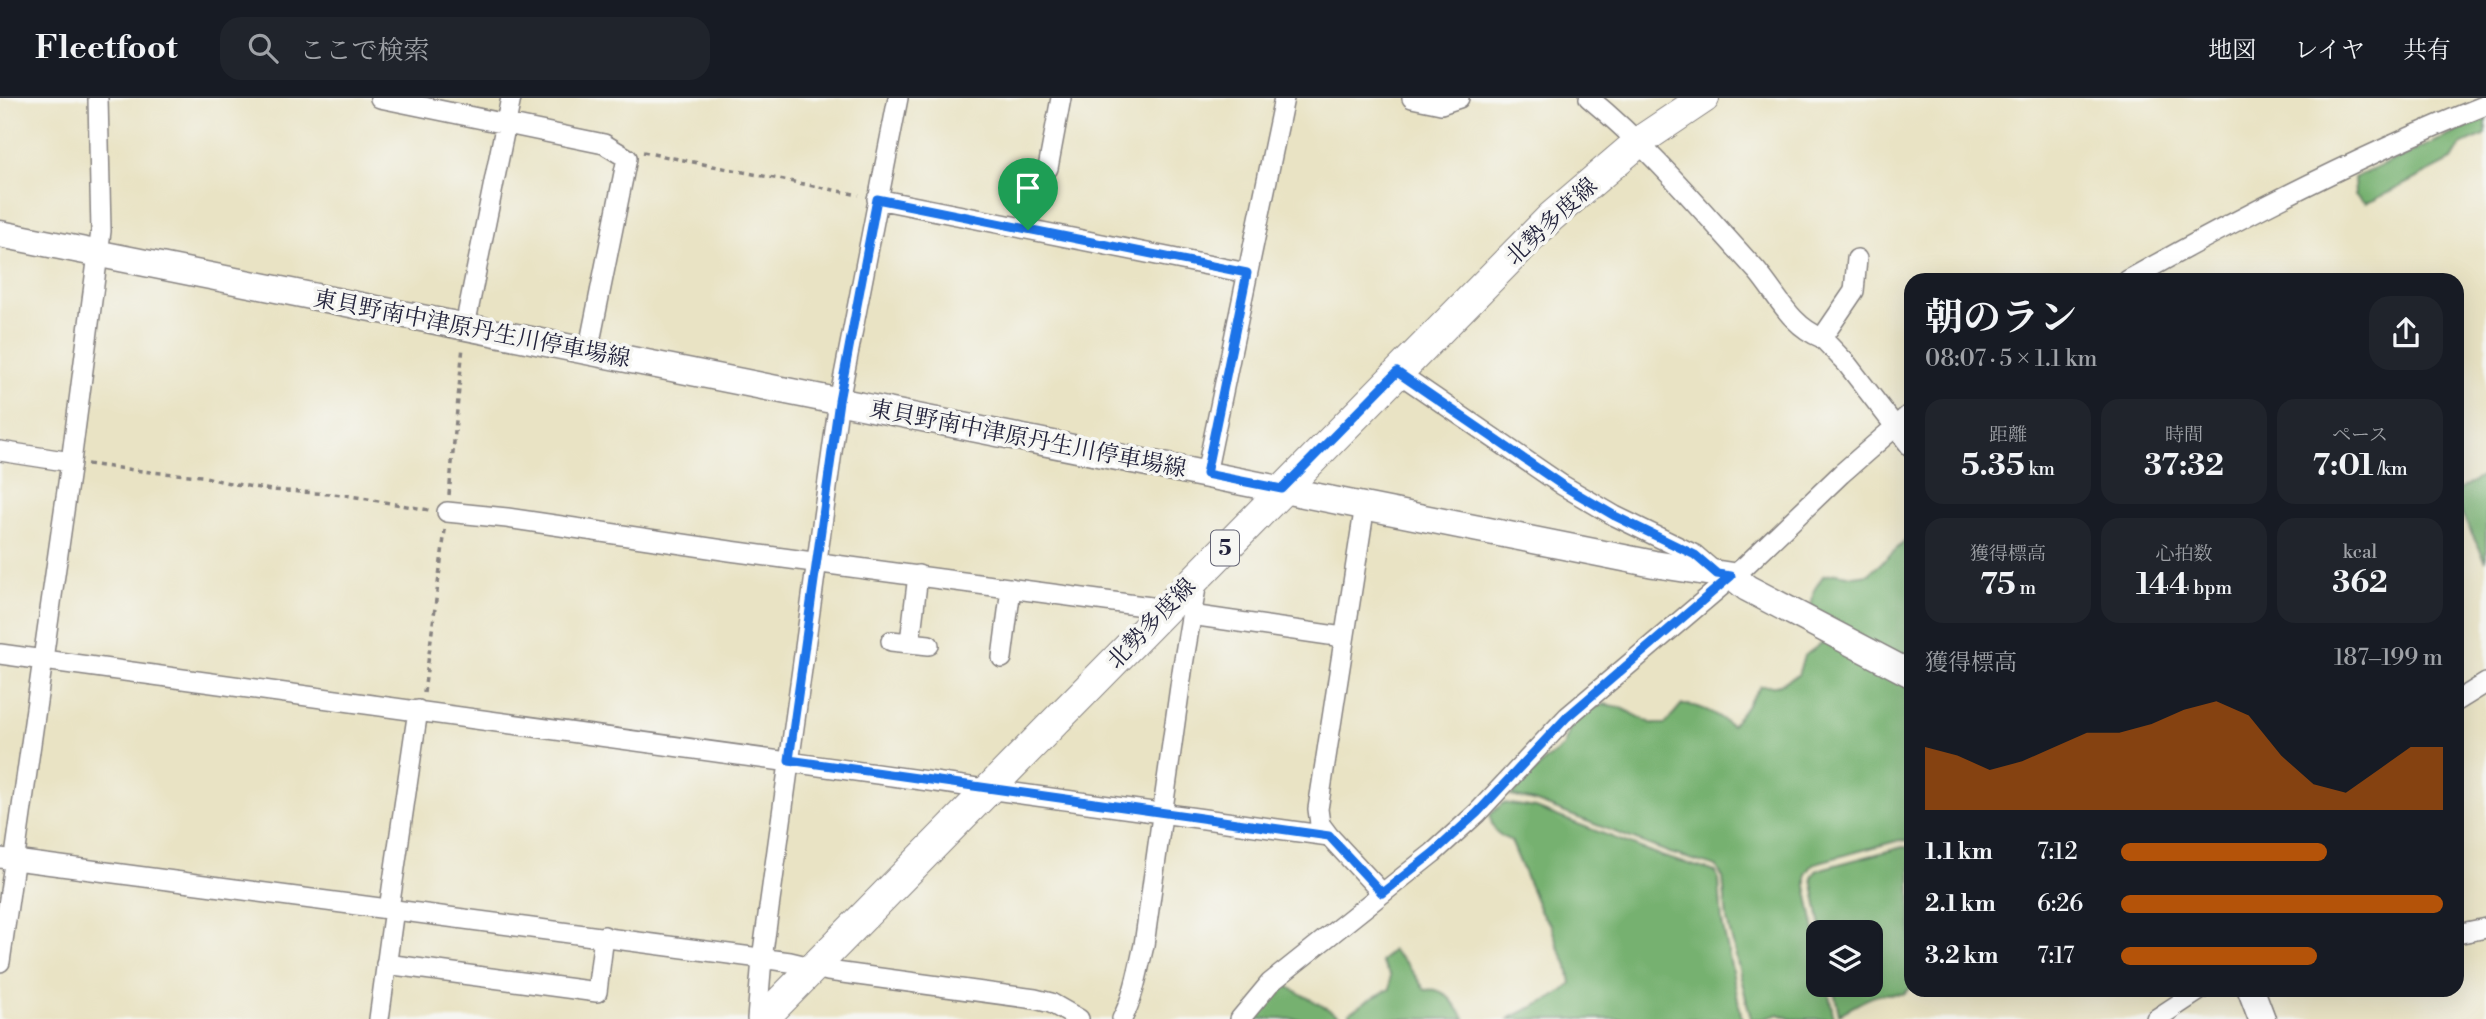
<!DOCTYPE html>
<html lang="ja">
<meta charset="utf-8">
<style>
body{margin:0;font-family:"Libre Bodoni","Noto Serif JP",serif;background:#20242c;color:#f1f3f6;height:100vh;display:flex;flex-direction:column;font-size:26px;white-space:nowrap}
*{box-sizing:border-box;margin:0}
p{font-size:23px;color:#9ea1a6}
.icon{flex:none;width:38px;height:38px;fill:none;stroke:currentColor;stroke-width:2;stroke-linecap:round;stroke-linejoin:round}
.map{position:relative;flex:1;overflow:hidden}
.details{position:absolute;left:1904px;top:175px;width:560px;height:724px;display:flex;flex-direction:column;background:#171b24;border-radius:21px;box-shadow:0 7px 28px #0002}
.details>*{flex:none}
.controls{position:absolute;left:1806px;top:822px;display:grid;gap:14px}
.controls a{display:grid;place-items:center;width:77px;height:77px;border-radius:14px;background:#171b24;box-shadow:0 7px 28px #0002;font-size:35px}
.pin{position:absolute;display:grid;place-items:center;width:60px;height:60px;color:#fff;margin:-72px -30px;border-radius:50% 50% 50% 0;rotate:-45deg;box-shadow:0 0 7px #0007}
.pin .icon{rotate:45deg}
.round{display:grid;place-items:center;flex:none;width:74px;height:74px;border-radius:21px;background:#20242c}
.summary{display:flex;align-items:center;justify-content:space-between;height:119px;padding:0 21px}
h1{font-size:38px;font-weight:700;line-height:52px}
.metrics{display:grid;grid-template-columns:repeat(3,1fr);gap:10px;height:119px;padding:7px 21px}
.metrics div{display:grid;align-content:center;border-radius:18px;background:#20242c;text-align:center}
.metrics b{font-size:30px;font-weight:700}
.metrics small{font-size:19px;font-weight:400}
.metrics p{font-size:19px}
.chart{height:196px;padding:14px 21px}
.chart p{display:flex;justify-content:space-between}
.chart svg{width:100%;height:126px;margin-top:7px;fill:#b45309;opacity:.7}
ul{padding:0 21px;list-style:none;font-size:23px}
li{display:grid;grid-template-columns:112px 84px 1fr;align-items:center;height:52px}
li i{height:18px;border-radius:9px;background:#b45309}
header{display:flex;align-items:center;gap:42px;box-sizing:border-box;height:98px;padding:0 35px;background:#171b24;border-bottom:2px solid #363941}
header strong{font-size:33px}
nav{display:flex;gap:38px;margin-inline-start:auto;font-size:24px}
.search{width:490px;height:63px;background:#20242c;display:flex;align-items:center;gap:18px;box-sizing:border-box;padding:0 24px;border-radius:21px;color:#9ea1a6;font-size:26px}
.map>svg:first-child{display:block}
</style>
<header>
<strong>Fleetfoot</strong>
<div class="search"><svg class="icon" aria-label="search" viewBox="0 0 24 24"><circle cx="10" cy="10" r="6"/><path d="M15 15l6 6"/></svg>ここで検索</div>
<nav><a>地図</a><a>レイヤ</a><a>共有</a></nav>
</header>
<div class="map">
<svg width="2486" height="921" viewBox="0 0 2486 921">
<rect width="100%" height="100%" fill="#f6f6f2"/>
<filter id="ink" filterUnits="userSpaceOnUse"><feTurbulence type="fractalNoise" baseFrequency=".0143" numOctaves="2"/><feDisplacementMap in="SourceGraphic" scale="14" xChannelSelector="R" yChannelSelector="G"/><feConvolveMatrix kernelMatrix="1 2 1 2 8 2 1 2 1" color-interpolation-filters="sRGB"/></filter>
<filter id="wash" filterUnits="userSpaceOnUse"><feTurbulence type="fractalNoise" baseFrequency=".00686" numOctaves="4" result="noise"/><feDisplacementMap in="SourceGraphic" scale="28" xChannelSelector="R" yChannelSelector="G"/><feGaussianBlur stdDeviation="1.57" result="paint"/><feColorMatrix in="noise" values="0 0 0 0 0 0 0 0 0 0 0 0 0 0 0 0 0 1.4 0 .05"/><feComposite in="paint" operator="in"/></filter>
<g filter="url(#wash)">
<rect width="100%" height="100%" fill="#e9e3c4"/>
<path fill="#76b170" stroke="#4c6a56" stroke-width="2" d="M2486,21v15l-25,11 -9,15 -78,40 -9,3 -10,-8 -1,-17z
M2486,376v87l-29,-57v-13z
M1911,438v127l-101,-51 4,-22 9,-14 14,-3 16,3 16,-2z
M1825,543l86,41v159l-11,-1 -81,22 -8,5 -5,7v12l12,60v39h9l7,34h-43l-12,-5 -15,5h-13l-24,-99 -4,-42 -6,-11 -47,-14 -136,-52 -23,-5 35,-36 17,-13 9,-23 17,-14 15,-6 15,3 34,17h12l16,-19c19,-1 36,9 50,21 12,-13 19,-27 30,-40h15l22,-11 6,-19z
M1503,705l33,5 128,49 52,15 3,8 3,42 20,97h-233c19,-12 49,-19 62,-36l-3,-16 -10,-20 -7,-22 -10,-12 -30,-72c-14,-7 -19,-10 -21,-26z
M1903,749l8,1v140l-8,6c-30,-3 -38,7 -64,20l-6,-29h38v-52h-49l-10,-55 4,-7 8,-3z
M1392,852l15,14 18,26c21,-4 29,14 40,29h-108l-8,-6 19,-13 22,-11v-14l-9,-13z
M1285,886l7,5 54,30h-95l25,-29z"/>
</g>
<g filter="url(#ink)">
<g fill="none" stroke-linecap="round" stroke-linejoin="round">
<g stroke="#868280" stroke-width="22">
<path id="street" d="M380,0l224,46 23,14 -39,194
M1412,0l29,6 18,-6
M1589,0c62,51 113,113 167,172 21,24 34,56 66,68
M1048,70l13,-70
M877,101l370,74
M1857,161l-3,32 -32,47 25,26 64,83
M2128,182c116,-65 235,-126 358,-175
M465,228l46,-228
M1397,274l165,113 53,31 80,39 22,19
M0,353l71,11
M1206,376l78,-376
M447,414l60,6 223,33 436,58
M1191,517l152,22
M891,543l38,4
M910,544l8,-67
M0,556l1329,182 53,57
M1002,560l9,-70
M2457,603l29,-18
M1329,738l-9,-12 -2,-15 47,-304
M0,760l790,104 38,9 207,28 16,4 28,16
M389,811l29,-199
M2457,836l29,-6
M0,864l71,-500 30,-231 -3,-133
M386,866l211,28 7,-56
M379,921l15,-110
M757,921l5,-60 77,-558 59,-303
M1122,921c12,-23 16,-48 22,-74l39,-280 15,-89
M1240,921l30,-36 163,-130 44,-40 90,-96 178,-151 96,-92 70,-61
M2156,921l44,-29"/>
</g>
<g stroke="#868280" stroke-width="29">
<path id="secondary" d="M0,136l1654,330 78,12 15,12 164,86
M2251,892l11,29"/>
</g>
<g stroke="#868280" stroke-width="32">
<path id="primary" d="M763,921l788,-802 89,-76 64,-43"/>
</g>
<path stroke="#868280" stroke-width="3.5" stroke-dasharray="5 5" stroke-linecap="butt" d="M643,54l216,43
M87,366l63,8 52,4 22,6 47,8 74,5 84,15
M449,397l14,-149
M424,595l21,-163"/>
<use href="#street" stroke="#fff" stroke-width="19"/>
<use href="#secondary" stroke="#fff" stroke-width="26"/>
<use href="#primary" stroke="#fff" stroke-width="30"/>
</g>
</g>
<g fill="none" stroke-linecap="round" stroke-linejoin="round" filter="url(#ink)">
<g stroke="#fff" stroke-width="14">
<path id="route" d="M877,101l370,74 -41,201 76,15 115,-117 165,113 53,31 80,39 22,19 14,2 -164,141 -90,96 -44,40 -51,40 -53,-57 -540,-76 50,-359z"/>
</g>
<use href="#route" stroke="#1a73e8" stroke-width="9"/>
</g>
<g text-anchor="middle" stroke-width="7" stroke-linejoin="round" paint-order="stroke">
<rect fill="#f6f6f2" stroke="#626272" stroke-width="2" x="1211" y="432.5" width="28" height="35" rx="5"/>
<g font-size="21" font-weight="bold" fill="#22223b">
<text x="1225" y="457">5</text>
</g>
<g font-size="23" fill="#22223b" stroke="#f6f6f2">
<text transform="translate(1551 123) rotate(-43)" y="8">北勢多度線</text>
<text transform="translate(472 230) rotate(11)" y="8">東貝野南中津原丹生川停車場線</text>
<text transform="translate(1028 340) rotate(11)" y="8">東貝野南中津原丹生川停車場線</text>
<text transform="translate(1151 525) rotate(-46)" y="8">北勢多度線</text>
</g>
</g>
</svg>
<div class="controls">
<a><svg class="icon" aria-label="layers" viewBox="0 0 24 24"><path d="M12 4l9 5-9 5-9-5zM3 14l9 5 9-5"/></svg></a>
</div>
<div class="pin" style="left:1028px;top:132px;background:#1e9e55"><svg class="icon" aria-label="arrive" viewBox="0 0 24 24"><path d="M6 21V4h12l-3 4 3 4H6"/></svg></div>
<section class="details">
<div class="summary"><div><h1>朝のラン</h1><p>08:07 · 5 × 1.1 km</p></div><a class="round"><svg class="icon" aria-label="share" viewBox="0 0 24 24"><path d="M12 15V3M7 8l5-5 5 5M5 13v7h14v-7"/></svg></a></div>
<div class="metrics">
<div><p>距離</p><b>5.35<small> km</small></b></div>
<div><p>時間</p><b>37:32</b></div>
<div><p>ペース</p><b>7:01<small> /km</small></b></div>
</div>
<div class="metrics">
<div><p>獲得標高</p><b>75<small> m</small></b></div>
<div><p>心拍数</p><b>144<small> bpm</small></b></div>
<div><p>kcal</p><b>362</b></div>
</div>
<div class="chart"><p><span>獲得標高</span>187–199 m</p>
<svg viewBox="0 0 160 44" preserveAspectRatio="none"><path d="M0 44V22L10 25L20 30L30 27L40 22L50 17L60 17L70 14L80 9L90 6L100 11L110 25L120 35L130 38L140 30L150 22L160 22V44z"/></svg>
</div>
<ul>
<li><b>1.1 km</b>7:12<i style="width:64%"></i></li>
<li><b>2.1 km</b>6:26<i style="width:100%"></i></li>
<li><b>3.2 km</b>7:17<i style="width:61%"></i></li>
</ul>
</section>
</div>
